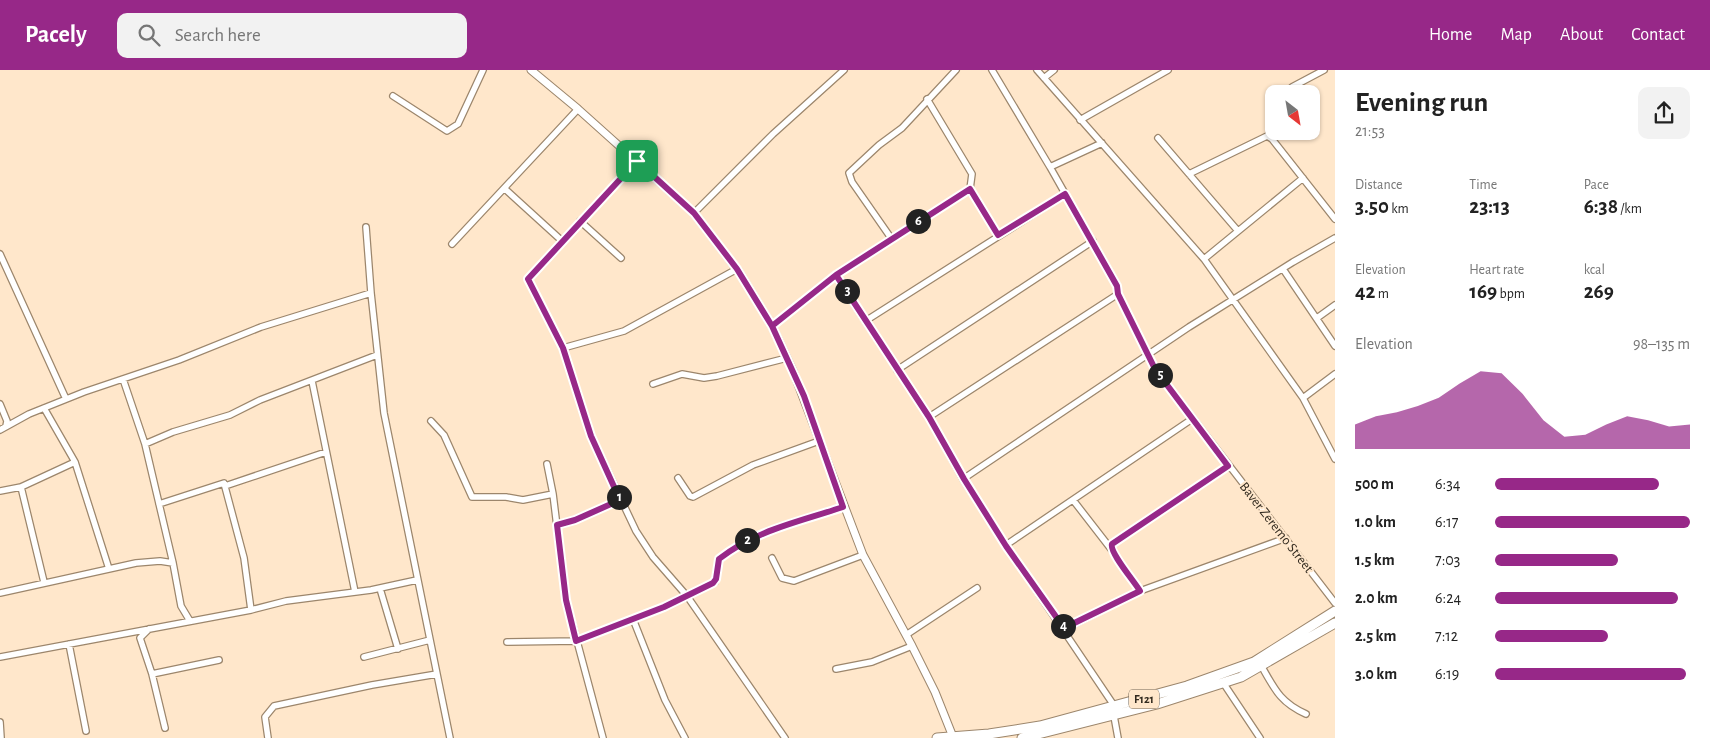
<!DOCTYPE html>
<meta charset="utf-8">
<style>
body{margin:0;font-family:"Alegreya Sans",sans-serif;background:#f2f2f2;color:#222;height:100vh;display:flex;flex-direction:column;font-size:19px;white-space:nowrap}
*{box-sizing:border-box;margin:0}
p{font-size:16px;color:#767676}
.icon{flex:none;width:28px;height:28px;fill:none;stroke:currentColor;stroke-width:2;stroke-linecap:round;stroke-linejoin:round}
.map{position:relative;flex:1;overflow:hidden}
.details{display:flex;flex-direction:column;background:#fff;width:375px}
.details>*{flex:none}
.needle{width:32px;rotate:149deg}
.buttons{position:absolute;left:1265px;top:15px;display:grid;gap:10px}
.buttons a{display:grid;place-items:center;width:55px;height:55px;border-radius:10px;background:#fff;box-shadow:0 1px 4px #0004;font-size:25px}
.pin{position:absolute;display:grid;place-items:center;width:42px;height:42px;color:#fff;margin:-21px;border-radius:10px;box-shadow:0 2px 8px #0006}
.km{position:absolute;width:25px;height:25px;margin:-12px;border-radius:50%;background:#222;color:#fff;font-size:14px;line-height:25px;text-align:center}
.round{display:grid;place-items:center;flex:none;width:52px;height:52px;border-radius:10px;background:#f2f2f2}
.headline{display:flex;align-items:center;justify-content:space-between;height:85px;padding:0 20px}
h1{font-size:28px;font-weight:700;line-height:38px}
.stats{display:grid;grid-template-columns:repeat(3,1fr);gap:8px;height:85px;padding:5px 20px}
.stats div{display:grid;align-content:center}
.stats b{font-size:21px;font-weight:700}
.stats small{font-size:14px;font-weight:400}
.stats p{font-size:14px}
.chart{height:140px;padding:10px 20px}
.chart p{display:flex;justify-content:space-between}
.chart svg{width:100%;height:90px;margin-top:5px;fill:#972888;opacity:.7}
ul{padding:0 20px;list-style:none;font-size:16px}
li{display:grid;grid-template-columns:80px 60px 1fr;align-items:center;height:38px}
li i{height:12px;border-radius:6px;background:#972888}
header{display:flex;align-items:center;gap:30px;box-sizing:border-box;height:70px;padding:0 25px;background:#972888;color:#fff}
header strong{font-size:24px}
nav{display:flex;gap:28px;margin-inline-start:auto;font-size:18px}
.search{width:350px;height:45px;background:#f2f2f2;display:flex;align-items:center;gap:12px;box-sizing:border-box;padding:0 18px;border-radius:10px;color:#767676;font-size:19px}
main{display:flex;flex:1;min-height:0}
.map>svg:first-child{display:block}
</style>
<header>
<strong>Pacely</strong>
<div class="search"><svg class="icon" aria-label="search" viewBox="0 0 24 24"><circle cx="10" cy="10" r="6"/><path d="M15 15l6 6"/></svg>Search here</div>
<nav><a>Home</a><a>Map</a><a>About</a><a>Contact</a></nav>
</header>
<main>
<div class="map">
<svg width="1335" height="668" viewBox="0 0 1335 668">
<rect width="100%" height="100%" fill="#ffe7cb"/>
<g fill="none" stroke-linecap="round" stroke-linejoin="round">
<g stroke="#9c866c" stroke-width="8">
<path id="minor" d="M992,0l58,97 67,118 1,9 37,75 180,234
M1037,0l167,189 99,139 32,61
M1044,8l10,-8
M1292,17l32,-17
M393,26l54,35 11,-7 25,-54
M927,29l45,75 -2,15 28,46
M1080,50l88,-50
M1158,68l80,93
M637,91l-109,118 35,69 28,88 45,95 17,26 34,39 98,142
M1050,97l52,-24
M1189,104l78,-38 5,3 63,80
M505,119l56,51
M694,143l79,-79 71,-64
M580,151l41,37
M366,157l5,66 13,120 66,325
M891,168l-39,-56 -3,-9 30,-28 23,-17 54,-58
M452,174l126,-135
M0,184l66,145
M1204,189l99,-81
M1283,199l52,77
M835,205l94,142 34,62 43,66 109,162
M1317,248l18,-13
M867,250l198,-126
M772,256l63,-51 135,-86
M563,278l61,-17 113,-62
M897,300l196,-129
M123,309l22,65 28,119 8,43 9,15
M312,311l43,211
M653,314l29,-10 22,4 13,-2 70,-18
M1303,328l32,-24
M0,334l7,17 -1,5
M44,338l31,54 34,107
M929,347l189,-123
M431,351l13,14 28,62h34l17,3 30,-6
M0,360l29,-16 55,-22 95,-32 82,-33 110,-34
M145,374l28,-12 57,-17 30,-15 117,-45
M547,394l6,30 13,106 37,138
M678,408l12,18 3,1 60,-32 66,-24
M963,409l226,-152 104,-65 42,-24
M225,416l101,-34
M21,417l23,95
M0,421l21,-4 54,-25
M1073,430l38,49
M159,434l65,-21 20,75 7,52
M557,455l18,-5 46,-20
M1006,475l186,-126
M772,488l10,20 12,3 69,-26
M1140,521c-6,-10 -31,-39 -29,-47l118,-78
M381,522l17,57
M0,523l136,-30 24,-2 13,2
M633,549l32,81 20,38
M149,559l-9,9 12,36 67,-14
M1064,559l76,-38 146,-53
M906,565l71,-47
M507,572l70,-1 87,-34 51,-25 4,-23c37,-29 80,-37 124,-52
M69,574l17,87
M0,587l251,-47 35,-9 85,-11 46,-10
M364,587l66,-17
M1262,597c13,23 19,36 44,47
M836,599l36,-7 40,-16
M152,604l13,54
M1224,614l36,54
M1114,646l4,22
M0,652l1,16
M268,668l-3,-21 9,-11 98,-21 65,-11"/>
</g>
<g stroke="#9c866c" stroke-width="9">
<path id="tertiary" d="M531,0l47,39 116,104 45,59 33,54 21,45 70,184 49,91 23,46 18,45"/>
</g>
<g stroke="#9c866c" stroke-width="11">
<path id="primary" d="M937,668l52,-4 51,-8 147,-40 67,-24 81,-51
M1022,668l135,-34 84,-27 94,-54"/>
</g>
<use href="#minor" stroke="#fff" stroke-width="5.5"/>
<use href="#tertiary" stroke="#fff" stroke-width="7"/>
<use href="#primary" stroke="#fff" stroke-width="9"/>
</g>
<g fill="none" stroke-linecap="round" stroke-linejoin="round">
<g stroke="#fff" stroke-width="10">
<path id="route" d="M637,91l-109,118 35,69 28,88 29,64 -45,20 -18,5 9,75 10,41 88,-34 49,-24 3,-4 3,-20c37,-29 80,-37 124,-52l-39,-111 -32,-70 64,-51 93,142 35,62 42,67 58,82 76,-37c-6,-10 -31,-39 -28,-47l116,-78 -73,-97 -37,-75 -1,-8 -52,-92 -67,41 -28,-46 -134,86 -64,51 -35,-57 -43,-56 -57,-52"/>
</g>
<use href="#route" stroke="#972888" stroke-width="6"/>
</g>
<g text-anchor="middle" stroke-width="4" stroke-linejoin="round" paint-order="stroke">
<rect fill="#ffe7cb" stroke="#6f6252" stroke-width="1" x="1129" y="619.5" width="30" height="19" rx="4"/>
<g font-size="12" font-weight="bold" fill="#31291e">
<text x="1144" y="633">F121</text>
</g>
<g font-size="14" fill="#31291e" stroke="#ffe7cb">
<text transform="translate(1277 457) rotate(52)" y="5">Baver Zeremo Street</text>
</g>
</g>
</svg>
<div class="buttons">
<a><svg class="needle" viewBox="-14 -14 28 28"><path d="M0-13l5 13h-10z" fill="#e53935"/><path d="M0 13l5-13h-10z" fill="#767676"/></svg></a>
</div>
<div class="pin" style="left:637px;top:91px;background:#1e9e55"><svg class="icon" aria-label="arrive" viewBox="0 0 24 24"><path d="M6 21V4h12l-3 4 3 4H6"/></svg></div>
<b class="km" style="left:619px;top:427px">1</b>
<b class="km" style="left:747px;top:470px">2</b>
<b class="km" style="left:847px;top:221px">3</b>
<b class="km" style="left:1063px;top:556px">4</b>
<b class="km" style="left:1160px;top:305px">5</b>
<b class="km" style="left:918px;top:151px">6</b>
</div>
<section class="details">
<div class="headline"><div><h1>Evening run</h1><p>21:53</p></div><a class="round"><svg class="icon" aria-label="share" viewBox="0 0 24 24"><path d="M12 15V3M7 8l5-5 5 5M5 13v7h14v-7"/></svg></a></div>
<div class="stats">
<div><p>Distance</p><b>3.50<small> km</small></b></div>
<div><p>Time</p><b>23:13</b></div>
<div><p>Pace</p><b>6:38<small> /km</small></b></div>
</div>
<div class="stats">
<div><p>Elevation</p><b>42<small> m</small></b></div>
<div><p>Heart rate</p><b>169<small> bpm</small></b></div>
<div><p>kcal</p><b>269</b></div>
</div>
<div class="chart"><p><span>Elevation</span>98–135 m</p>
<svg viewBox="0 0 160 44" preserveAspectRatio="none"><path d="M0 44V32L10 28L20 26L30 23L40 19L50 12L60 6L70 7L80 17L90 30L100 38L110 37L120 32L130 28L140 30L150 33L160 32V44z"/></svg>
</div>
<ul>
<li><b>500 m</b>6:34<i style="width:84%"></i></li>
<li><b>1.0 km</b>6:17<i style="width:100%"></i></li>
<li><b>1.5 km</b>7:03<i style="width:63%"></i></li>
<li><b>2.0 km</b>6:24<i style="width:94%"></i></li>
<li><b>2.5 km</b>7:12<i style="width:58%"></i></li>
<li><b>3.0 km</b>6:19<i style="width:98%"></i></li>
</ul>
</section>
</main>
